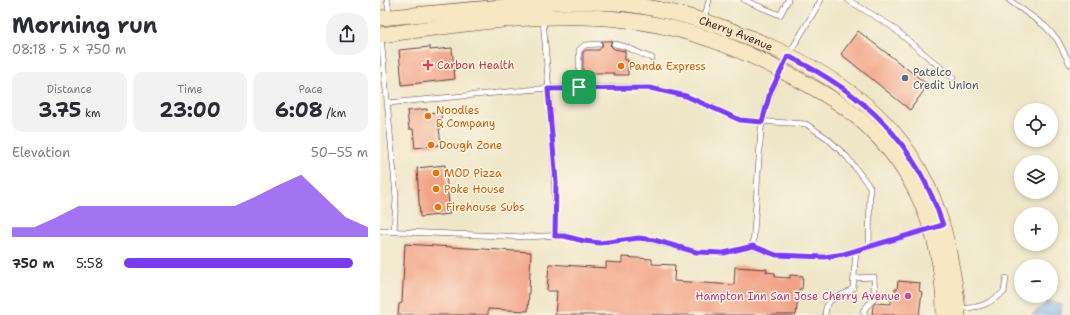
<!DOCTYPE html>
<meta charset="utf-8">
<style>
body{margin:0;font-family:"Shantell Sans",sans-serif;background:#f2f2f3;color:#2b2b33;height:100vh;display:flex;flex-direction:column;font-size:15px;white-space:nowrap}
*{box-sizing:border-box;margin:0}
p{font-size:13px;color:#7c7c81}
.icon{flex:none;width:22px;height:22px;fill:none;stroke:currentColor;stroke-width:2;stroke-linecap:round;stroke-linejoin:round}
.map{position:relative;flex:1;overflow:hidden}
.side{display:flex;flex-direction:column;background:#fff;width:380px}
.side>*{flex:none}
.buttons{position:absolute;left:634px;top:103px;display:grid;gap:8px}
.buttons a{display:grid;place-items:center;width:44px;height:44px;border-radius:50%;background:#fff;box-shadow:0 2px 6px #0003;font-size:20px}
.pin{position:absolute;display:grid;place-items:center;width:34px;height:34px;color:#fff;margin:-17px;border-radius:8px;box-shadow:0 2px 6px #0006}
.round{display:grid;place-items:center;flex:none;width:42px;height:42px;border-radius:16px;background:#f2f2f3}
.head{display:flex;align-items:center;justify-content:space-between;height:68px;padding:0 12px}
h1{font-size:22px;font-weight:700;line-height:30px}
.metrics{display:grid;grid-template-columns:repeat(3,1fr);gap:6px;height:68px;padding:4px 12px}
.metrics div{display:grid;align-content:center;border-radius:10px;background:#f2f2f3;text-align:center}
.metrics b{font-size:20px;font-weight:700}
.metrics small{font-size:11px;font-weight:400}
.metrics p{font-size:11px}
.chart{height:112px;padding:8px 12px}
.chart p{display:flex;justify-content:space-between}
.chart svg{width:100%;height:72px;margin-top:4px;fill:#7c3aed;opacity:.7}
ul{padding:0 12px;list-style:none;font-size:13px}
li{display:grid;grid-template-columns:64px 48px 1fr;align-items:center;height:30px}
li i{height:10px;border-radius:5px;background:#7c3aed}
main{display:flex;flex:1;min-height:0}
.map>svg:first-child{display:block}
</style>
<main>
<section class="side">
<div class="head"><div><h1>Morning run</h1><p>08:18 · 5 × 750 m</p></div><a class="round"><svg class="icon" aria-label="share" viewBox="0 0 24 24"><path d="M12 15V3M7 8l5-5 5 5M5 13v7h14v-7"/></svg></a></div>
<div class="metrics">
<div><p>Distance</p><b>3.75<small> km</small></b></div>
<div><p>Time</p><b>23:00</b></div>
<div><p>Pace</p><b>6:08<small> /km</small></b></div>
</div>
<div class="chart"><p><span>Elevation</span>50–55 m</p>
<svg viewBox="0 0 160 44" preserveAspectRatio="none"><path d="M0 44V38L10 38L20 32L30 25L40 25L50 25L60 25L70 25L80 25L90 25L100 25L110 19L120 12L130 6L140 19L150 32L160 38V44z"/></svg>
</div>
<ul>
<li><b>750 m</b>5:58<i style="width:94%"></i></li>
</ul>
</section>
<div class="map">
<svg width="690" height="315" viewBox="0 0 690 315">
<rect width="100%" height="100%" fill="#fcf5e5"/>
<filter id="ink" filterUnits="userSpaceOnUse"><feTurbulence type="fractalNoise" baseFrequency=".025" numOctaves="2"/><feDisplacementMap in="SourceGraphic" scale="8" xChannelSelector="R" yChannelSelector="G"/><feConvolveMatrix kernelMatrix="1 2 1 2 8 2 1 2 1" color-interpolation-filters="sRGB"/></filter>
<filter id="wash" filterUnits="userSpaceOnUse"><feTurbulence type="fractalNoise" baseFrequency=".012" numOctaves="4" result="noise"/><feDisplacementMap in="SourceGraphic" scale="16" xChannelSelector="R" yChannelSelector="G"/><feGaussianBlur stdDeviation="0.9" result="paint"/><feColorMatrix in="noise" values="0 0 0 0 0 0 0 0 0 0 0 0 0 0 0 0 0 1.4 0 .05"/><feComposite in="paint" operator="in"/></filter>
<g filter="url(#wash)">
<rect width="100%" height="100%" fill="#efe6c8"/>
<path fill="#7eaee9" stroke="#64668a" d="M669,301l12,4v10h-29z"/>
<g id="blocks">
<path fill="#f2a386" d="M478,31l70,54 -18,25 -69,-56z
M221,41h11l-2,4 4,4 11,2v9h3v15h-14v-2h-31v-21l3,-2h13l4,-5z
M50,47v3l22,-2 3,31 -53,6 -3,-35z
M47,109v4l14,-1 1,16h-3l2,17 -26,3 -2,-19h-4l-2,-18z
M65,165l5,49 -30,3 -3,-49z
M25,244l126,8 -3,59 -40,-2v6h-90l1,-11 3,-1z
M242,257l30,2v5l23,1 -1,16 60,4 1,-18 32,2 -1,3 9,1v4l15,1v-3l13,1 -1,13h-3l-3,26h-241l2,-24h-10l2,-27 57,4v-6l16,1z
M518,281l22,2 -1,8 3,1 -3,23h-47l1,-9 2,-3 16,1v-5h3l1,-10 2,1z"/>
</g>
</g>
<g filter="url(#ink)">
<use href="#blocks" fill-opacity="0" stroke="#633d43" stroke-width="1"/>
<g fill="none" stroke-linecap="round" stroke-linejoin="round">
<g stroke="#633d43" stroke-width="6">
<path id="lane" d="M7,0l3,16
M364,0l36,15 8,-15
M468,0l43,26 62,52
M629,0l36,26 12,13 13,25
M163,19c6,72 13,144 12,216
M324,20l5,-20
M1,37l14,148 1,14 -2,32
M234,44c14,1 24,10 38,14
M199,87v-37l6,-5 14,-1
M8,103l150,-14 54,-2 58,1 36,8 54,24 66,4 21,14 20,19 23,30 -1,60
M0,231l146,6 38,-2 20,6 16,2 39,-5 16,3 42,11 26,1 30,-6 23,8 34,2 31,-2 89,-26
M373,247l8,-118 5,-25 22,-48 33,-56
M475,278l19,-1 1,20 -12,14 3,4
M579,309c22,-2 27,-3 45,-17l2,-14
M445,315c1,-21 15,-15 28,-27l3,-37"/>
</g>
<g stroke="#633d43" stroke-width="16">
<g id="secondary">
<path id="s1" d="M0,18l175,-16c24,0 48,-1 72,2 89,11 221,65 275,139 27,36 42,77 49,121 3,17 7,33 7,51"/>
<path d="M0,35c81,-10 165,-25 246,-15 53,6 105,24 152,49 24,12 47,24 69,40 66,50 97,125 97,206"/>
</g>
</g>
<use href="#lane" stroke="#fff" stroke-width="5"/>
<use href="#secondary" stroke="#f7e8c3" stroke-width="15"/>
</g>
</g>
<g fill="none" stroke-linecap="round" stroke-linejoin="round" filter="url(#ink)">
<g stroke="#fff" stroke-width="8">
<path id="route" d="M408,56c77,38 127,85 155,169l-99,29 -20,3 -48,-2 -23,-9 -29,7 -28,-1 -42,-12 -15,-2 -39,5 -16,-2 -20,-5h-9l1,-54 -8,-93 102,-1 36,8 54,24 22,2 8,-29z"/>
</g>
<use href="#route" stroke="#7c3aed" stroke-width="5"/>
</g>
<path fill="#e0444e" stroke="#fcf5e5" stroke-width="1.5" d="M46 59h4v4h4v4h-4v4h-4v-4h-4v-4h4z"/>
<g fill="#e8710a" stroke="#fcf5e5" stroke-width="1.5">
<circle cx="241" cy="66" r="4"/>
<circle cx="48" cy="116" r="4"/>
<circle cx="51" cy="145" r="4"/>
<circle cx="56" cy="173" r="4"/>
<circle cx="56" cy="189" r="4"/>
<circle cx="58" cy="207" r="4"/>
</g>
<circle fill="#5c6f8a" stroke="#fcf5e5" stroke-width="1.5" cx="525" cy="78" r="4"/>
<circle fill="#d1479c" stroke="#fcf5e5" stroke-width="1.5" cx="528" cy="296" r="4"/>
<g text-anchor="middle" stroke-width="3" stroke-linejoin="round" paint-order="stroke">
<g font-size="11" fill="#4a1f2b" stroke="#fcf5e5">
<text dy="4" stroke="none"><textPath href="#s1" startOffset="361">Cherry Avenue</textPath></text>
</g>
<g font-size="11" fill="#be3a42" stroke="#fcf5e5" text-anchor="start">
<text x="57" y="69">Carbon Health</text>
</g>
<g font-size="11" fill="#c56008" stroke="#fcf5e5" text-anchor="start">
<text x="249" y="70">Panda Express</text>
<text x="56" y="114">Noodles<tspan x="56" dy="13">&amp; Company</tspan></text>
<text x="59" y="149">Dough Zone</text>
<text x="64" y="177">MOD Pizza</text>
<text x="64" y="193">Poke House</text>
<text x="66" y="211">Firehouse Subs</text>
</g>
<g font-size="11" fill="#4e5e75" stroke="#fcf5e5" text-anchor="start">
<text x="533" y="76">Patelco<tspan x="533" dy="13">Credit Union</tspan></text>
</g>
<g font-size="11" fill="#b23c85" stroke="#fcf5e5" text-anchor="end">
<text x="520" y="300">Hampton Inn San Jose Cherry Avenue</text>
</g>
</g>
</svg>
<div class="buttons">
<a><svg class="icon" aria-label="locate" viewBox="0 0 24 24"><circle cx="12" cy="12" r="6"/><path d="M12 2v4M12 18v4M2 12h4M18 12h4"/></svg></a>
<a><svg class="icon" aria-label="layers" viewBox="0 0 24 24"><path d="M12 4l9 5-9 5-9-5zM3 14l9 5 9-5"/></svg></a>
<a>+</a>
<a>−</a>
</div>
<div class="pin" style="left:199px;top:87px;background:#1e9e55"><svg class="icon" aria-label="arrive" viewBox="0 0 24 24"><path d="M6 21V4h12l-3 4 3 4H6"/></svg></div>
</div>
</main>
